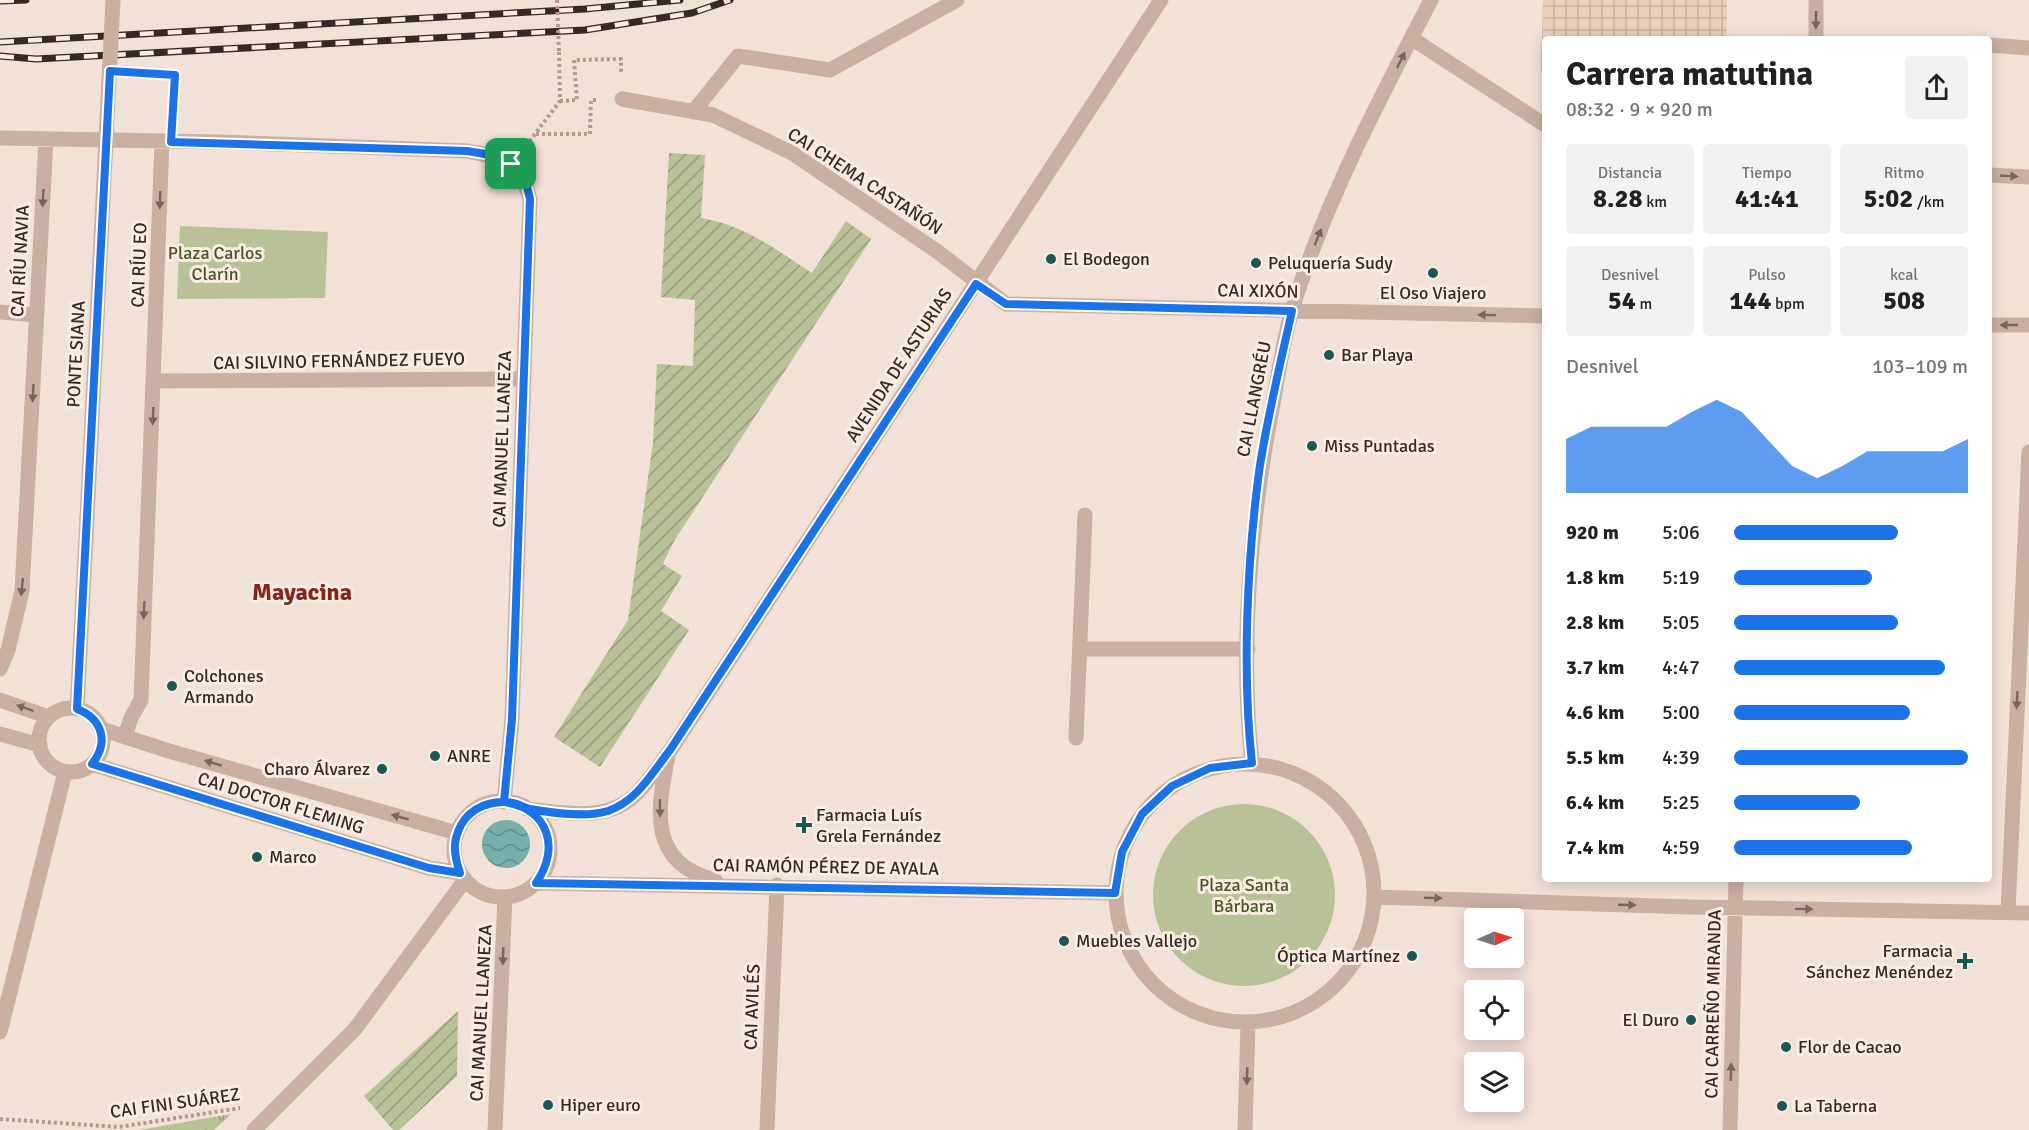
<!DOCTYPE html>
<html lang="es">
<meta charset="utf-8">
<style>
body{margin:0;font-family:Signika,sans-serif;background:#f2f2f2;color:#202124;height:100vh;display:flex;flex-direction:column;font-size:22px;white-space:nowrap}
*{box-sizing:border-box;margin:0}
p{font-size:20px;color:#757577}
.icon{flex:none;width:33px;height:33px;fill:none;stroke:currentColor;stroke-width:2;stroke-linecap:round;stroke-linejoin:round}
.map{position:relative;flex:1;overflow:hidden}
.sheet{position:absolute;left:1542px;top:36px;width:450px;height:846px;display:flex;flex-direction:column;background:#fff;border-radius:6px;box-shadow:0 3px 15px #0003}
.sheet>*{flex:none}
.needle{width:39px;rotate:87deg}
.fabs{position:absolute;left:1464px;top:908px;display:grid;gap:12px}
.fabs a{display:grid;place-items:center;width:60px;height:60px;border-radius:6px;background:#fff;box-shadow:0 3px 15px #0003;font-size:30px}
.pin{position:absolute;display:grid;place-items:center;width:51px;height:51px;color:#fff;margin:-26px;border-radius:12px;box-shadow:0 3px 9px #0006}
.round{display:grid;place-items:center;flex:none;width:63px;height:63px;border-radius:6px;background:#f2f2f2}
.headline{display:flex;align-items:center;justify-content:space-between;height:102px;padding:0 24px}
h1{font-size:33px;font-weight:700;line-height:45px}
.stats{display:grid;grid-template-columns:repeat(3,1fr);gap:9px;height:102px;padding:6px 24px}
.stats div{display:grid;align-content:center;border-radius:6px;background:#f2f2f2;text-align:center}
.stats b{font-size:26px;font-weight:700}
.stats small{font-size:16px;font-weight:400}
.stats p{font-size:16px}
.chart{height:168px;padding:12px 24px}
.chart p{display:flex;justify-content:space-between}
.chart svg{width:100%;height:108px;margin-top:6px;fill:#1a73e8;opacity:.7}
ul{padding:0 24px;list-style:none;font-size:20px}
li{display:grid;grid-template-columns:96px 72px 1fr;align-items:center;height:45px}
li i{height:15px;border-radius:8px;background:#1a73e8}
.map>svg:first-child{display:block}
</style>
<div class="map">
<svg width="2029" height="1130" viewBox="0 0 2029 1130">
<defs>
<pattern id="grass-tufts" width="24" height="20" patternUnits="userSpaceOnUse" patternTransform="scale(1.5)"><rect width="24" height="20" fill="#b9c197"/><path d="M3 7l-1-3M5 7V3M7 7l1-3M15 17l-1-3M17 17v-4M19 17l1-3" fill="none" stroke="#979d7b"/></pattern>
<pattern id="garden-furrows" width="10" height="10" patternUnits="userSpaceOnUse" patternTransform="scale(1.5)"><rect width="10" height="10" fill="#b9c197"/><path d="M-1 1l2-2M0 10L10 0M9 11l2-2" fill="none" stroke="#979d7b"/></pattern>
<pattern id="plaza-grid" width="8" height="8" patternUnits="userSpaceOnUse" patternTransform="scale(1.5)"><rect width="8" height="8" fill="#ebd0bd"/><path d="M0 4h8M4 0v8" fill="none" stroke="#cab3a2"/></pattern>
<pattern id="water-waves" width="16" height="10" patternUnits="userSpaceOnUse" patternTransform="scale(1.5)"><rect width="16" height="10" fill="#75b0aa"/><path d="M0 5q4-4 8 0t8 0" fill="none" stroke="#618f8a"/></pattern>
</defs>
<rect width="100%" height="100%" fill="#f2e1d7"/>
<path fill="url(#grass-tufts)" d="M231,1114l-17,16h-75z"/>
<path fill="#b9c197" d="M180,226l148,6 -3,66 -148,1z
M1153 895a91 91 0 1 1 182 0a91 91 0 1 1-182 0Z"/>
<path fill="url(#garden-furrows)" d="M669,153l36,2 -4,63c46,8 72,30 111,55l34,-52 25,18 -197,302 -11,23 19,12 -21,35 28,19 -89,137 -46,-30 74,-117 25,-178 4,-78 36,2 2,-66 -34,-3z
M458,1011l-1,65 -58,54h-6l-29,-34z"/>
<path fill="url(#plaza-grid)" d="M1543,0h184l-1,39h-181v34l-4,-1z"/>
<path fill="url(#water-waves)" d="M482 844a24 24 0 1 1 48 0a24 24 0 1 1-48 0Z"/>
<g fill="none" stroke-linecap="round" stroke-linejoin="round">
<path stroke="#b6998d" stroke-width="4" stroke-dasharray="3 3" stroke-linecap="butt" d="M559,52l1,49
M134,72l41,3 -3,42
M560,101l17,-1 -3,-40 47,-1v15
M536,134h54l1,-34h6
M526,146l34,-45
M0,1119l119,8 121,-19"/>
<path stroke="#caafa3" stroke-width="15" d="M1816,39v-39
M693,112l45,-56 92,14 127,-70
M1989,175l40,2
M1080,649h168
M1076,738l9,-223"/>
<path stroke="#caafa3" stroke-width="15" d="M1411,38l134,87
M1989,45l40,3
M622,99l91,16 79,38 146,99 68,52 539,12
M0,138l219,4 248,9c35,6 53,11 63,48l-18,520 -8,83
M0,312l37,3
M1989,325h40
M154,381l370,-2
M0,669l8,-19 14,-59 24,-452
M0,700l49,17
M39 740a32 32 0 1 1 64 0a32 32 0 1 1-64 0Z
M77,709l10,-191
M101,729l68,22 288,82
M0,734l40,11
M125,737l6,-19 10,-18 21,-559
M668,756c-11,54 -20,107 47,124
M1252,763c-13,-120 -1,-246 22,-365 5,-29 10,-60 18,-88 33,-108 87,-210 139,-310
M92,764l337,104 31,5
M1116 893a129 129 0 1 1 258 0a129 129 0 1 1-258 0Z
M454 849a48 48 0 1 1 96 0a48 48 0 1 1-96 0Z
M527,809c36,3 79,14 108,-14 13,-12 24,-30 35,-44l491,-751
M536,883l579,10
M1374,897l316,10 339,6
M2008,912l21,-460
M0,1032l65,-260
M254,1130l101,-101 110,-149
M495,1130l10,-233
M767,1130l10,-245
M1245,1130l3,-107
M1730,1130l6,-251"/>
<g stroke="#352825" stroke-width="7">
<path id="rail" d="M0,1l26,-1
M0,42l585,-33 95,-9
M0,56l36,3 549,-29 107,-17 38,-13"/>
</g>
<use href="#rail" stroke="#faece3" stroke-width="4.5" stroke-dasharray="14" stroke-linecap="butt"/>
<path stroke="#b6998d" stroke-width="4" stroke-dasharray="3 3" stroke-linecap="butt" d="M557,0l2,52"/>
<path stroke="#caafa3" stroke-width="15" d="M87,518l26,-518"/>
</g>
<defs><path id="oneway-solid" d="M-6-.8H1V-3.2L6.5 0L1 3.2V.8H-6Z" transform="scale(1.5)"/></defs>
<g fill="#78655e">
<use href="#oneway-solid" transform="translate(1816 20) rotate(91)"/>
<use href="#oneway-solid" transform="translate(1401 60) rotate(-64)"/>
<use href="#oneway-solid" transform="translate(2009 176) rotate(3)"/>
<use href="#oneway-solid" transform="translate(43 198) rotate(93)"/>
<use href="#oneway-solid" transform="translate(160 200) rotate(92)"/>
<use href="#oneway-solid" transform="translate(1318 237) rotate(-68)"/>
<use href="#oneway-solid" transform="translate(1487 315) rotate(-179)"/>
<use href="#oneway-solid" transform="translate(2009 325) rotate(180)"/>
<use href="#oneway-solid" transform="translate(33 393) rotate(93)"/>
<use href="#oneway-solid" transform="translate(153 416) rotate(93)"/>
<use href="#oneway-solid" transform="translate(22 587) rotate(96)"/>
<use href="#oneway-solid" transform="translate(144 610) rotate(93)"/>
<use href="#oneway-solid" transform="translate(2017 700) rotate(93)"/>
<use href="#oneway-solid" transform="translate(25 708) rotate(-160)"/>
<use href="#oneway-solid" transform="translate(213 763) rotate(-164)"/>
<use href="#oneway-solid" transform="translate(660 808) rotate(89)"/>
<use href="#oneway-solid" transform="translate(400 817) rotate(-164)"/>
<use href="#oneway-solid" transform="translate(1433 898) rotate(2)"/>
<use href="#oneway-solid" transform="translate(1627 905) rotate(2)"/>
<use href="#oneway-solid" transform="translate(1804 909) rotate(1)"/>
<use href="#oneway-solid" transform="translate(503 956) rotate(92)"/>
<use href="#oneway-solid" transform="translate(1731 1072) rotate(-88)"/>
<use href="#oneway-solid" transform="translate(1247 1076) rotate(92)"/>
</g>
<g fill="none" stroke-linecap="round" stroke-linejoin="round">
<g stroke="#fff" stroke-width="12">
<path id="route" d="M511,164l-20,-9 -24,-4 -296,-9 4,-67 -65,-4 -33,638c26,10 32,34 15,55l337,104 31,5c-6,-18 -8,-31 1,-48 10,-18 32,-26 52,-22 6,1 11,5 17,6 23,4 56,9 78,2 29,-10 44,-38 62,-61l306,-466 30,20 286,7c-12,54 -25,107 -33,161 -12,91 -17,200 -7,291l-42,5 -38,18 -30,28 -20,38 -7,41 -579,-10c25,-36 12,-74 -32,-81l8,-83 18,-520 -5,-20 -14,-15"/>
</g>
<use href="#route" stroke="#1a73e8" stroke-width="8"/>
</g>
<g fill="#195853" stroke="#faece3" stroke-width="2">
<circle cx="1051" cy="259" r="6"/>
<circle cx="1256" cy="263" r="6"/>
<circle cx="1433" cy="273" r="6"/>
<circle cx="1329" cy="355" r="6"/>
<circle cx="1312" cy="446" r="6"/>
<circle cx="172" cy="686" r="6"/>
<circle cx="435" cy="756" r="6"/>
<circle cx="382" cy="769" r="6"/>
<path d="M801 816h6v6h6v6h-6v6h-6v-6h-6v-6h6z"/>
<circle cx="257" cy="857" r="6"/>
<circle cx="1064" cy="941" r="6"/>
<circle cx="1412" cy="956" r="6"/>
<path d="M1962 952h6v6h6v6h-6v6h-6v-6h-6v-6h6z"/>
<circle cx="1691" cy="1020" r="6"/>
<circle cx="1786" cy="1047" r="6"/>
<circle cx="548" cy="1105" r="6"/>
<circle cx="1782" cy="1106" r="6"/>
</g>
<g text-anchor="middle" stroke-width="6" stroke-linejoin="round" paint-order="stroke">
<g font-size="18" fill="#352825" stroke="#faece3">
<text transform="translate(865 181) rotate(33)" y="6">CAI CHEMA CASTAÑÓN</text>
<text transform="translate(20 261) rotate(-87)" y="6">CAI RÍU NAVIA</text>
<text transform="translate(139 265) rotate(-88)" y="6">CAI RÍU EO</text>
<text transform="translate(1258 291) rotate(1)" y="6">CAI XIXÓN</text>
<text transform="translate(76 354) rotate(-87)" y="6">PONTE SIANA</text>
<text transform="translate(339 361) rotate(-1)" y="6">CAI SILVINO FERNÁNDEZ FUEYO</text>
<text transform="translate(899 365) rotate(-57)" y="6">AVENIDA DE ASTURIAS</text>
<text transform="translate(1254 399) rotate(-79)" y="6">CAI LLANGRÉU</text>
<text transform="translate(502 439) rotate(-88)" y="6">CAI MANUEL LLANEZA</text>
<text transform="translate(281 803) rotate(17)" y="6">CAI DOCTOR FLEMING</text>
<text transform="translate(826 867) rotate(1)" y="6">CAI RAMÓN PÉREZ DE AYALA</text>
<text transform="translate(1713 1004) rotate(-89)" y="6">CAI CARREÑO MIRANDA</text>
<text transform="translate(752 1007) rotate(-88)" y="6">CAI AVILÉS</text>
<text transform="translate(481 1013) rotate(-87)" y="6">CAI MANUEL LLANEZA</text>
<text transform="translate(175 1103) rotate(-8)" y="6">CAI FINI SUÁREZ</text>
</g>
<g font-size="18" fill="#4a5428" stroke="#faece3">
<text x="215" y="259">Plaza Carlos<tspan x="215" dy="21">Clarín</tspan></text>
<text x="1244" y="891">Plaza Santa<tspan x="1244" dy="21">Bárbara</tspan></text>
</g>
<g font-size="18" fill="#352825" stroke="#faece3" text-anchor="start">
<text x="1063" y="265">El Bodegon</text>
<text x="1268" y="269">Peluquería Sudy</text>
<text x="1433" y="299" text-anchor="middle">El Oso Viajero</text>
<text x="1341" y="361">Bar Playa</text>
<text x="1324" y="452">Miss Puntadas</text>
<text x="184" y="682">Colchones<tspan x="184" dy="21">Armando</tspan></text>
<text x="447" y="762">ANRE</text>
<text x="370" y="775" text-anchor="end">Charo Álvarez</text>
<text x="816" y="821">Farmacia Luís<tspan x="816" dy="21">Grela Fernández</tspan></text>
<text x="269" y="863">Marco</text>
<text x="1076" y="947">Muebles Vallejo</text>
<text x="1953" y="957" text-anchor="end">Farmacia<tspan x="1953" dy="21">Sánchez Menéndez</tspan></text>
<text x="1400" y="962" text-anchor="end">Óptica Martínez</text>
<text x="1679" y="1026" text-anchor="end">El Duro</text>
<text x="1798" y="1053">Flor de Cacao</text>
<text x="560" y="1111">Hiper euro</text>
<text x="1794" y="1112">La Taberna</text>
</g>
<g font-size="24" font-weight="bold" fill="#87251b" stroke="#faece3">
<text x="302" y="600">Mayacina</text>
</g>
</g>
</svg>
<div class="fabs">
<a><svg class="needle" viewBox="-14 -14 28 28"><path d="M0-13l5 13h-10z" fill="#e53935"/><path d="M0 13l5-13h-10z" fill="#757577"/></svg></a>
<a><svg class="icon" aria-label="locate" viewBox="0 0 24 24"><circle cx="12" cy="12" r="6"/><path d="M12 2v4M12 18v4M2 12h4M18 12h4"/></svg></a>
<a><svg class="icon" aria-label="layers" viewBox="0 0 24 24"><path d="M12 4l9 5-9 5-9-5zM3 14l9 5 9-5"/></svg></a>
</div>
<div class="pin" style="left:511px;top:164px;background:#1e9e55"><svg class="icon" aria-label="arrive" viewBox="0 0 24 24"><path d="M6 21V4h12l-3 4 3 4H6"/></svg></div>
<section class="sheet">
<div class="headline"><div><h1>Carrera matutina</h1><p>08:32 · 9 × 920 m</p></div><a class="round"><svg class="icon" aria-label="share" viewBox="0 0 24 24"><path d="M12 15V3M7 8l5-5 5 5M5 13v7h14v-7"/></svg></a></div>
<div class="stats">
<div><p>Distancia</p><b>8.28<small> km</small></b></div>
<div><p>Tiempo</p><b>41:41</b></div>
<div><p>Ritmo</p><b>5:02<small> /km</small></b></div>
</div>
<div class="stats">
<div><p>Desnivel</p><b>54<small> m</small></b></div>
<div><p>Pulso</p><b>144<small> bpm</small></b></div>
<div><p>kcal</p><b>508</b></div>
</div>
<div class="chart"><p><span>Desnivel</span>103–109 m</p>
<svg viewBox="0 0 160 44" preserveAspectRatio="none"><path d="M0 44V22L10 17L20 17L30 17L40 17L50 11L60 6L70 11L80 22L90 33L100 38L110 33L120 27L130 27L140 27L150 27L160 22V44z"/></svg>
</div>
<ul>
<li><b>920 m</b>5:06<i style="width:70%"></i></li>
<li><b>1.8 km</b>5:19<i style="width:59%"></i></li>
<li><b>2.8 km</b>5:05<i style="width:70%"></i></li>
<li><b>3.7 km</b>4:47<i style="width:90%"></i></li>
<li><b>4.6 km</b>5:00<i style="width:75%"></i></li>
<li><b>5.5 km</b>4:39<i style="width:100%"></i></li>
<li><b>6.4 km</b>5:25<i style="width:54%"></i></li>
<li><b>7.4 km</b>4:59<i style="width:76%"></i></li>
</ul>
</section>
</div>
